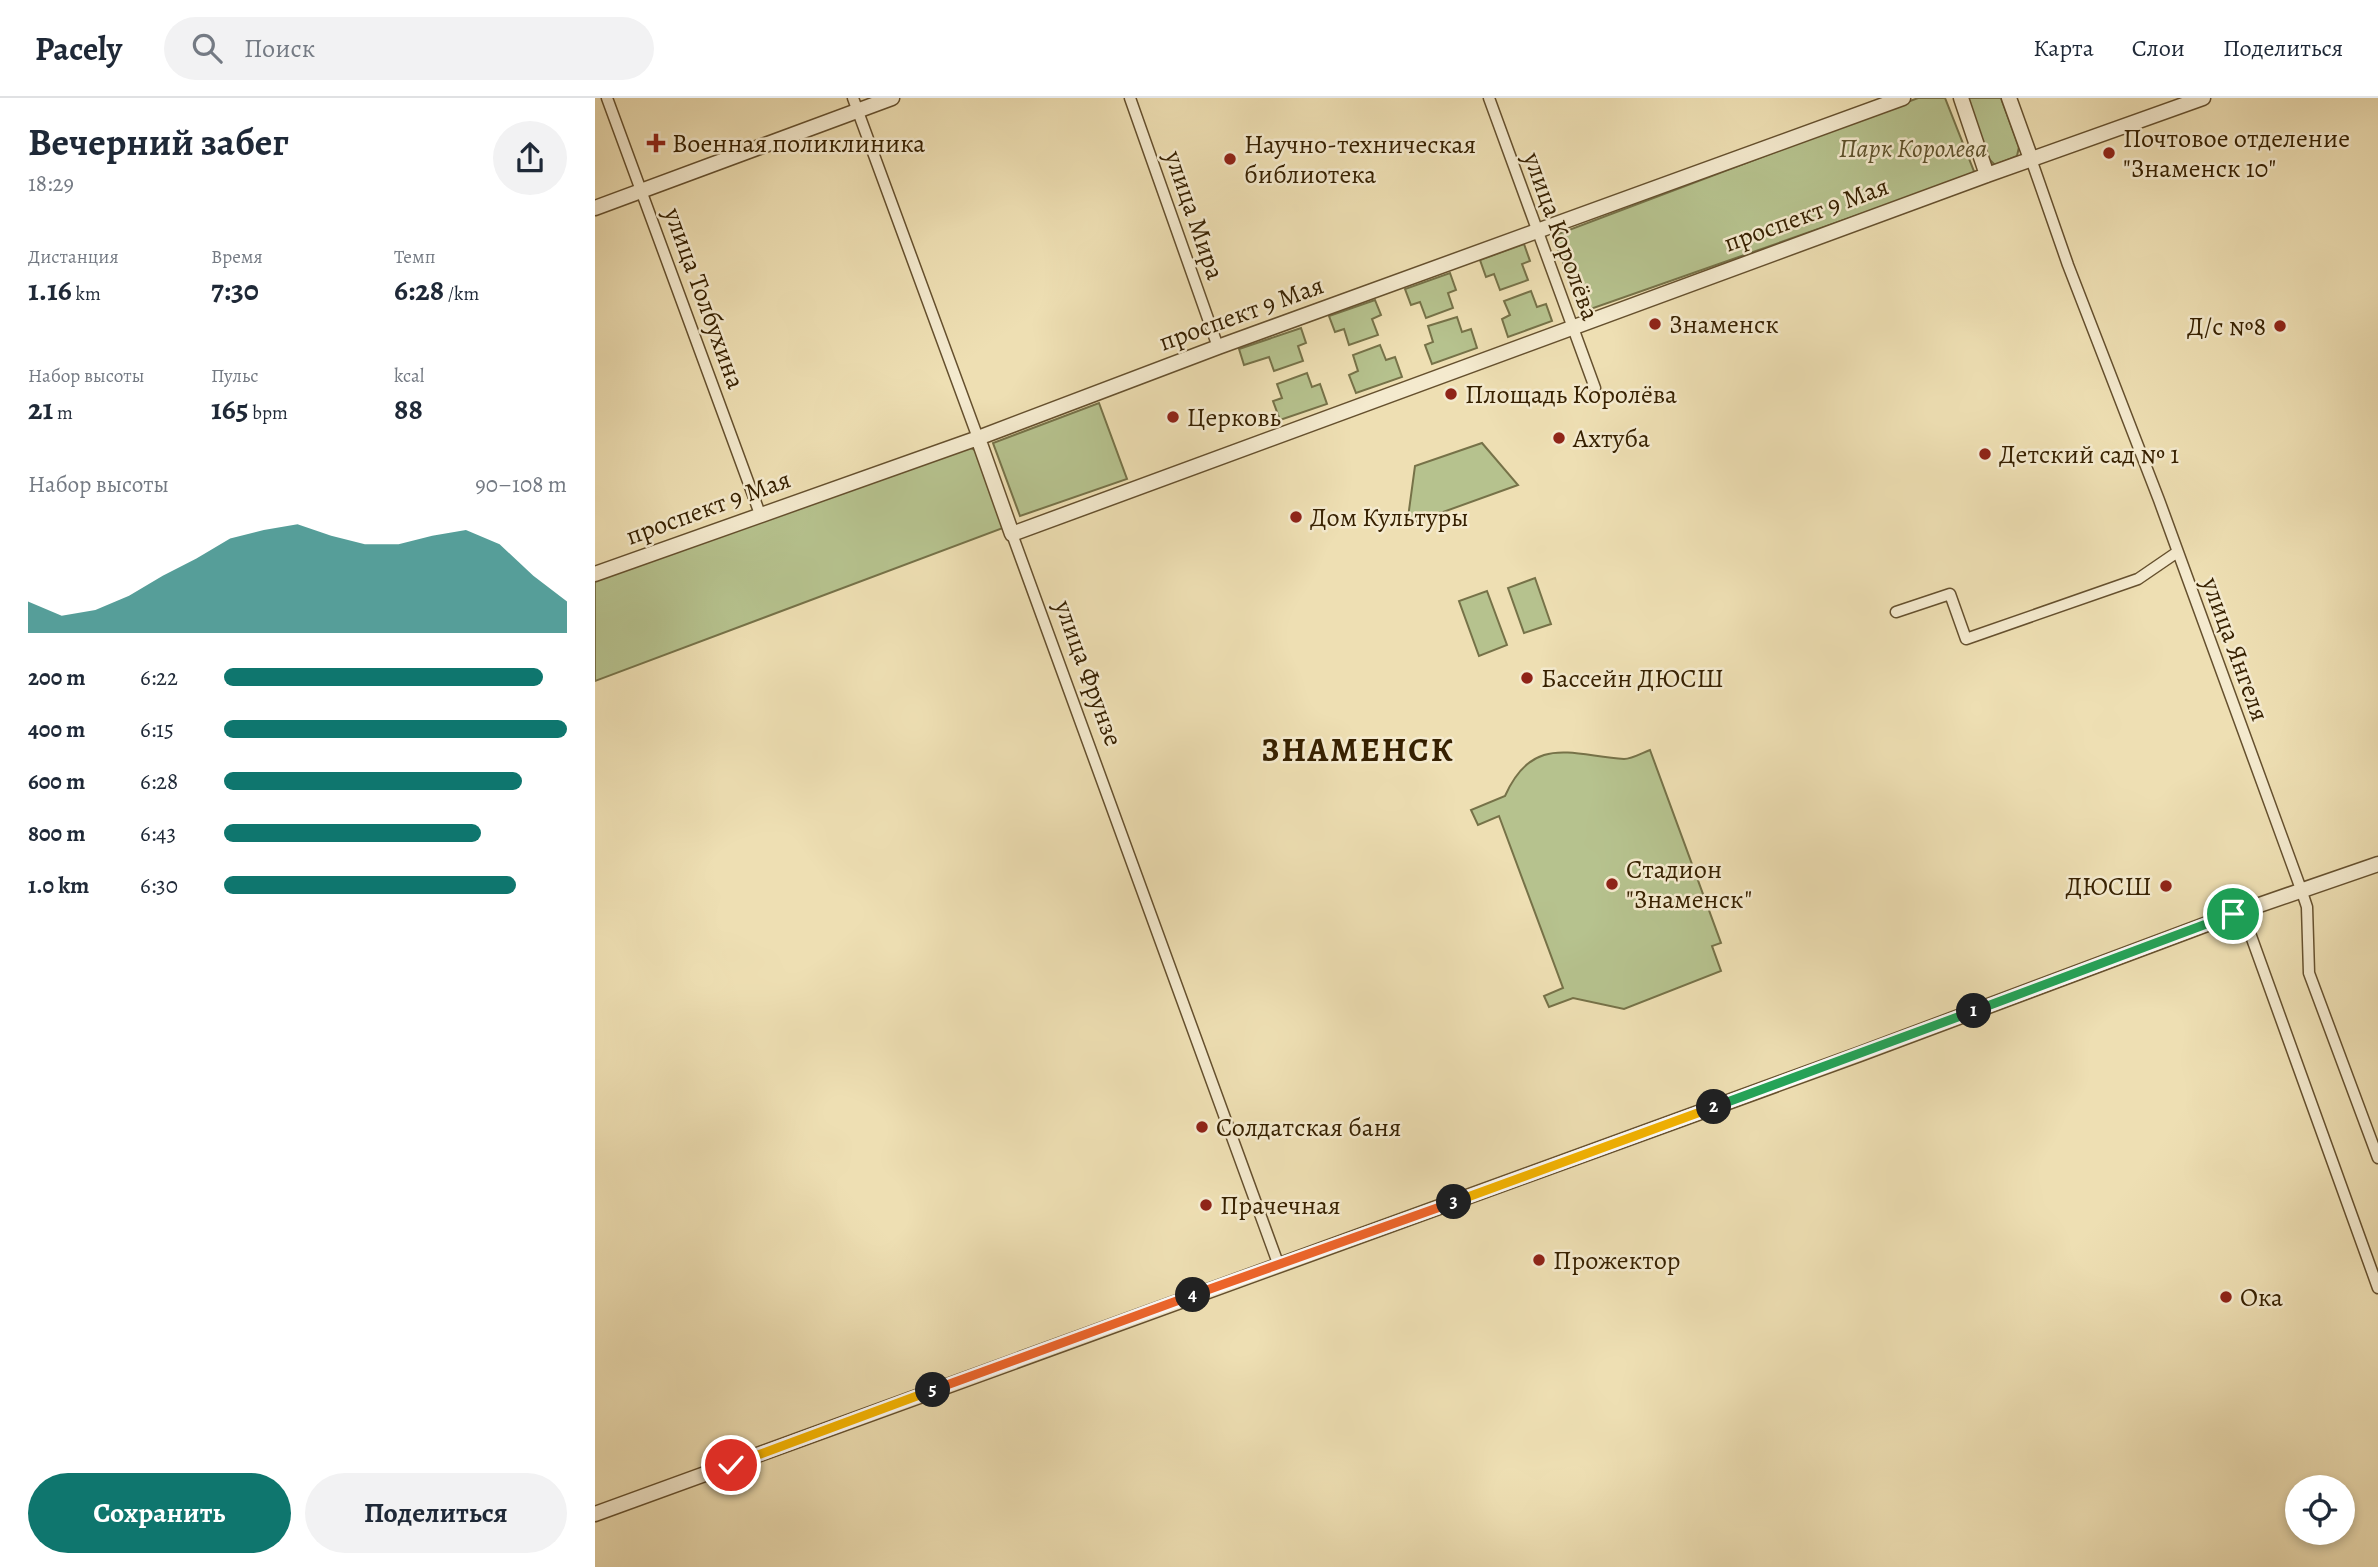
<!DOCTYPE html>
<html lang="ru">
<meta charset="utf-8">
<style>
body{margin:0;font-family:Alegreya,serif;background:#f2f2f3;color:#1f2937;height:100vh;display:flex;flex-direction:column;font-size:26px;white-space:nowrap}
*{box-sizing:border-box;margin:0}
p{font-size:23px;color:#747a83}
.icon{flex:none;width:38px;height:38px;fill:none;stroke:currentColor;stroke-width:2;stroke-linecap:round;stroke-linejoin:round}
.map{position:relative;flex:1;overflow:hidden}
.details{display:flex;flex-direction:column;background:#fff;width:595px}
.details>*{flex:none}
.fabs{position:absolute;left:1690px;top:1377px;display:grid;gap:14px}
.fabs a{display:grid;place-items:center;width:70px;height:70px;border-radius:50%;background:#fff;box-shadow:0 4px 10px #0003;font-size:35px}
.pin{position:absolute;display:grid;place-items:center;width:60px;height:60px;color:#fff;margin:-30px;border:4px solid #fff;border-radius:50%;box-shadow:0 2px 7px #0007}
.km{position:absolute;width:35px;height:35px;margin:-18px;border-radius:50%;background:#222;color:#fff;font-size:19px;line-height:35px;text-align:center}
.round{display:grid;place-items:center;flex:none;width:74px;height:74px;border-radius:37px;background:#f2f2f3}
.head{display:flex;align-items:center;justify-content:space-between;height:119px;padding:0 28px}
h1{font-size:38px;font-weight:700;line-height:52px}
.metrics{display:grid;grid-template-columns:repeat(3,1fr);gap:10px;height:119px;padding:7px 28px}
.metrics div{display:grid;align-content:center}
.metrics b{font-size:30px;font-weight:700}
.metrics small{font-size:19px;font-weight:400}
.metrics p{font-size:19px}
.chart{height:196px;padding:14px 28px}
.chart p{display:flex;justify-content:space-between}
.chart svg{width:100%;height:126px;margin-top:7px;fill:#0f766e;opacity:.7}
.primary-button{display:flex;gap:14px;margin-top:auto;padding:14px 28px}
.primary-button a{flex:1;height:80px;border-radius:42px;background:#0f766e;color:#fff;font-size:28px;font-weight:700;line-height:80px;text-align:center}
.primary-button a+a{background:#f2f2f3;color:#1f2937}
ul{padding:0 28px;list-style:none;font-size:23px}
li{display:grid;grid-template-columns:112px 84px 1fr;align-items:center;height:52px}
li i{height:18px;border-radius:9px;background:#0f766e}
header{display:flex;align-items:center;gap:42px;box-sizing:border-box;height:98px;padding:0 35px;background:#fff;border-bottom:2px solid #e0e1e3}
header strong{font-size:33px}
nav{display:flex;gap:38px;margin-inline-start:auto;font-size:24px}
.search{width:490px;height:63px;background:#f2f2f3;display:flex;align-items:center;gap:18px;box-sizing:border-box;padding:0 24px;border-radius:38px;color:#747a83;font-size:26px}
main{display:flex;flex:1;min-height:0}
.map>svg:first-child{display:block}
</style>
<header>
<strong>Pacely</strong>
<div class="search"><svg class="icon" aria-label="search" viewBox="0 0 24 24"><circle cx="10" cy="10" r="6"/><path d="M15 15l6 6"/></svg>Поиск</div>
<nav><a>Карта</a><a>Слои</a><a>Поделиться</a></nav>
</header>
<main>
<section class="details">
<div class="head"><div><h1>Вечерний забег</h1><p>18:29</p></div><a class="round"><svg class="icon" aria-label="share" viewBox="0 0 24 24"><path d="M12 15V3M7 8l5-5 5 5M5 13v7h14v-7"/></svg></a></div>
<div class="metrics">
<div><p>Дистанция</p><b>1.16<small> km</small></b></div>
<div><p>Время</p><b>7:30</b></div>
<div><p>Темп</p><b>6:28<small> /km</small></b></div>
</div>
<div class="metrics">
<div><p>Набор высоты</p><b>21<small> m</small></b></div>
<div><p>Пульс</p><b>165<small> bpm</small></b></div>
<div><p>kcal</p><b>88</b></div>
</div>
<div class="chart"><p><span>Набор высоты</span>90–108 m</p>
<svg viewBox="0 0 160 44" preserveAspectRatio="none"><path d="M0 44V33L10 38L20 36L30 31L40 24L50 18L60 11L70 8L80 6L90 10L100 13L110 13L120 10L130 8L140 13L150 24L160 33V44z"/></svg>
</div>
<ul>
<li><b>200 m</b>6:22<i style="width:93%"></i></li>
<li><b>400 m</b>6:15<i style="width:100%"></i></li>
<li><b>600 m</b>6:28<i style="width:87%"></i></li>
<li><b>800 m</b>6:43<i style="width:75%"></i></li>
<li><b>1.0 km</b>6:30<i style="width:85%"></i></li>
</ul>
<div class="primary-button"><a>Сохранить</a><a>Поделиться</a></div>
</section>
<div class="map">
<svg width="1783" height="1469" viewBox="0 0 1783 1469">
<rect width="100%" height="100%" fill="#eedfb3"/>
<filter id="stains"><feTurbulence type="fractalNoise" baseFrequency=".00286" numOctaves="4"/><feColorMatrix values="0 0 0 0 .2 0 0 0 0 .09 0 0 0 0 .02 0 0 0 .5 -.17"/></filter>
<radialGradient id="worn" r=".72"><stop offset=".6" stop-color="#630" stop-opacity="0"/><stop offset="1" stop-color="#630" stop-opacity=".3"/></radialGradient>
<path fill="#b6c28e" stroke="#767248" stroke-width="2" d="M1323,0h27l30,76 -393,138 -29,-76z
M1371,0h35l18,49 -2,9 -22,9 -7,-7z
M929,146l6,17 -8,3 6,16 -28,10 -6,-16 -8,3 -6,-17z
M855,175l6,17 -8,3 5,15 -27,10 -6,-16 -9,3 -6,-16z
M936,193l6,16 9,-3 6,17 -44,16 -6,-18 8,-4 -6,-14z
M780,202l6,15 -9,4 6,16 -29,10 -5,-16 -9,3 -6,-16z
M862,219l5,15 9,-3 6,19 -45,16 -7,-19 8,-3 -5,-16z
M706,230l5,15 -8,3 5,15 -29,10 -5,-14 -25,8 -5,-16z
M785,247l6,15 9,-3 7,20 -46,16 -7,-18 9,-4 -5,-16z
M712,275l5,14 8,-3 7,20 -47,16 -7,-19 9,-3 -5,-14z
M504,305l28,76 -107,37 -27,-73z
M887,345l36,42 -111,40 8,-59z
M368,346l12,6 28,78 -408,153v-103z
M940,480l16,46 -27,9 -16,-45z
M892,493l20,54 -28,11 -20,-55z
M1055,652l71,193 -9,3 9,25 -97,38 -51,-11 -24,9 -5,-11 19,-8 -64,-172 -21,9 -7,-15 34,-14c28,-63 68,-40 119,-37 8,0 18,-6 26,-9z"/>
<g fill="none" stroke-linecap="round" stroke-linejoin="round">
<g stroke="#65502e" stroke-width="13">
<path id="minor" d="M12,0l153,416
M258,0l125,340
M535,0l88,249
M894,0l106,290
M1436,61l37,106 91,235 143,392 5,15 2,66 69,185
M417,436l267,732
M1301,514l54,-18 16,45 172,-60 38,-26
M1647,813l136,377"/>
</g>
<g stroke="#65502e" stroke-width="17">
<path id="tertiary" d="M1366,0l26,77 216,-77
M1414,0l22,61
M0,110l297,-110
M383,340l34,96 975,-359
M0,476l383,-136 240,-91 685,-249
M0,1416l1265,-460 382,-143 136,-47"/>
</g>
<use href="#minor" stroke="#f4eace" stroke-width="10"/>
<use href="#tertiary" stroke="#f4eace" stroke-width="14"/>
</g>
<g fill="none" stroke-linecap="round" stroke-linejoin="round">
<g stroke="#fff" stroke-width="14">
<path id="split-1" d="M1379,913l259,-97"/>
</g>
<g stroke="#fff" stroke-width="14">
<path id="split-2" d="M1119,1009l260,-96"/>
</g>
<g stroke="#fff" stroke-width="14">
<path id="split-3" d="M859,1104l260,-95"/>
</g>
<g stroke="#fff" stroke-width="14">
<path id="split-4" d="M598,1197l261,-93"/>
</g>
<g stroke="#fff" stroke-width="14">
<path id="split-5" d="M338,1292l260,-95"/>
</g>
<g stroke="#fff" stroke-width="14">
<path id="split-6" d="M136,1367l202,-75"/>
</g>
<use href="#split-1" stroke="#22a559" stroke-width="9"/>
<use href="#split-2" stroke="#22a559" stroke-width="9"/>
<use href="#split-3" stroke="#f5b400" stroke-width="9"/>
<use href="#split-4" stroke="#f0652b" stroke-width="9"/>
<use href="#split-5" stroke="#f0652b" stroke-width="9"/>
<use href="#split-6" stroke="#f5b400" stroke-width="9"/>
</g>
<g fill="#8f2418" stroke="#f4eace" stroke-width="2.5">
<path d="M57.5 34.5h7v7h7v7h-7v7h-7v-7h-7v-7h7z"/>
<circle cx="1514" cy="55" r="7"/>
<circle cx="635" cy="61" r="7"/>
<circle cx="1060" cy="226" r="7"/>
<circle cx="1685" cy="228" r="7"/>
<circle cx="856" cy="296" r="7"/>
<circle cx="578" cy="319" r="7"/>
<circle cx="964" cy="340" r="7"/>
<circle cx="1390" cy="356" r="7"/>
<circle cx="701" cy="419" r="7"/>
<circle cx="932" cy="580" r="7"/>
<circle cx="1017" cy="786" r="7"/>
<circle cx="1571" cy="788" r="7"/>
<circle cx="607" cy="1029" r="7"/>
<circle cx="611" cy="1107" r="7"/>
<circle cx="944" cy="1162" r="7"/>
<circle cx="1631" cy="1199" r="7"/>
</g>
<g text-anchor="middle" stroke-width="5" stroke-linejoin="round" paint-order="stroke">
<g font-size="26" fill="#372101" stroke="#f4eace" text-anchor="start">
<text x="1528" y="49">Почтовое отделение<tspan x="1528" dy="30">"Знаменск 10"</tspan></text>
<text x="77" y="54">Военная поликлиника</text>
<text x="649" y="55">Научно-техническая<tspan x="649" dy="30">библиотека</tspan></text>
<text x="1074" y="235">Знаменск</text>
<text x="1671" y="237" text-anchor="end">Д/с №8</text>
<text x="870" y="305">Площадь Королёва</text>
<text x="592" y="328">Церковь</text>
<text x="978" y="349">Ахтуба</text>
<text x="1404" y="365">Детский сад № 1</text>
<text x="715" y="428">Дом Культуры</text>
<text x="946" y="589">Бассейн ДЮСШ</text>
<text x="1031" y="780">Стадион<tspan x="1031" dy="30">"Знаменск"</tspan></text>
<text x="1557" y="797" text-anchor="end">ДЮСШ</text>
<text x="621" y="1038">Солдатская баня</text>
<text x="625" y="1116">Прачечная</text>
<text x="958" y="1171">Прожектор</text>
<text x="1645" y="1208">Ока</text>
</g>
<g font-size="26" font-style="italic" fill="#5d512b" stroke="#f4eace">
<text x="1318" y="59">Парк Королева</text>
</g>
<g font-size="26" fill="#372101" stroke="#f4eace">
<text transform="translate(1211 116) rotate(-20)" y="9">проспект 9 Мая</text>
<text transform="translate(600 117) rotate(71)" y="9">улица Мира</text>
<text transform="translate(967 138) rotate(70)" y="9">улица Королёва</text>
<text transform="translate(110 200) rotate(70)" y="9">улица Толбухина</text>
<text transform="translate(646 215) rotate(-20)" y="9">проспект 9 Мая</text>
<text transform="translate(113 409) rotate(-20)" y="9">проспект 9 Мая</text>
<text transform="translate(1641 551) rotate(70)" y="9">улица Янгеля</text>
<text transform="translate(494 575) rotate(70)" y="9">улица Фрунзе</text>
</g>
<g font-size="33" font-weight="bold" letter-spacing="2" fill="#372101" stroke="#f4eace">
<text x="763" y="663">ЗНАМЕНСК</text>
</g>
</g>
<rect width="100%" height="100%" filter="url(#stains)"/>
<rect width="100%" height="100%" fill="url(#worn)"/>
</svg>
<div class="fabs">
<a><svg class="icon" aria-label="locate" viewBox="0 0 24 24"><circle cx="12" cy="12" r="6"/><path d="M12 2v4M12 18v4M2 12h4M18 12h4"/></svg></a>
</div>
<div class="pin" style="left:1638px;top:816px;background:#1e9e55"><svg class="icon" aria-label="arrive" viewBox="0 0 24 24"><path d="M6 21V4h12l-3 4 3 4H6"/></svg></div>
<div class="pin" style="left:136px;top:1367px;background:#d93025"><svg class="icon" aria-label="check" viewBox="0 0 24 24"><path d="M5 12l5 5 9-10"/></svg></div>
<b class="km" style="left:1379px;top:913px">1</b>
<b class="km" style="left:1119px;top:1009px">2</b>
<b class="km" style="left:859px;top:1104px">3</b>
<b class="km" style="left:598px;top:1197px">4</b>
<b class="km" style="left:338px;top:1292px">5</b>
</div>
</main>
